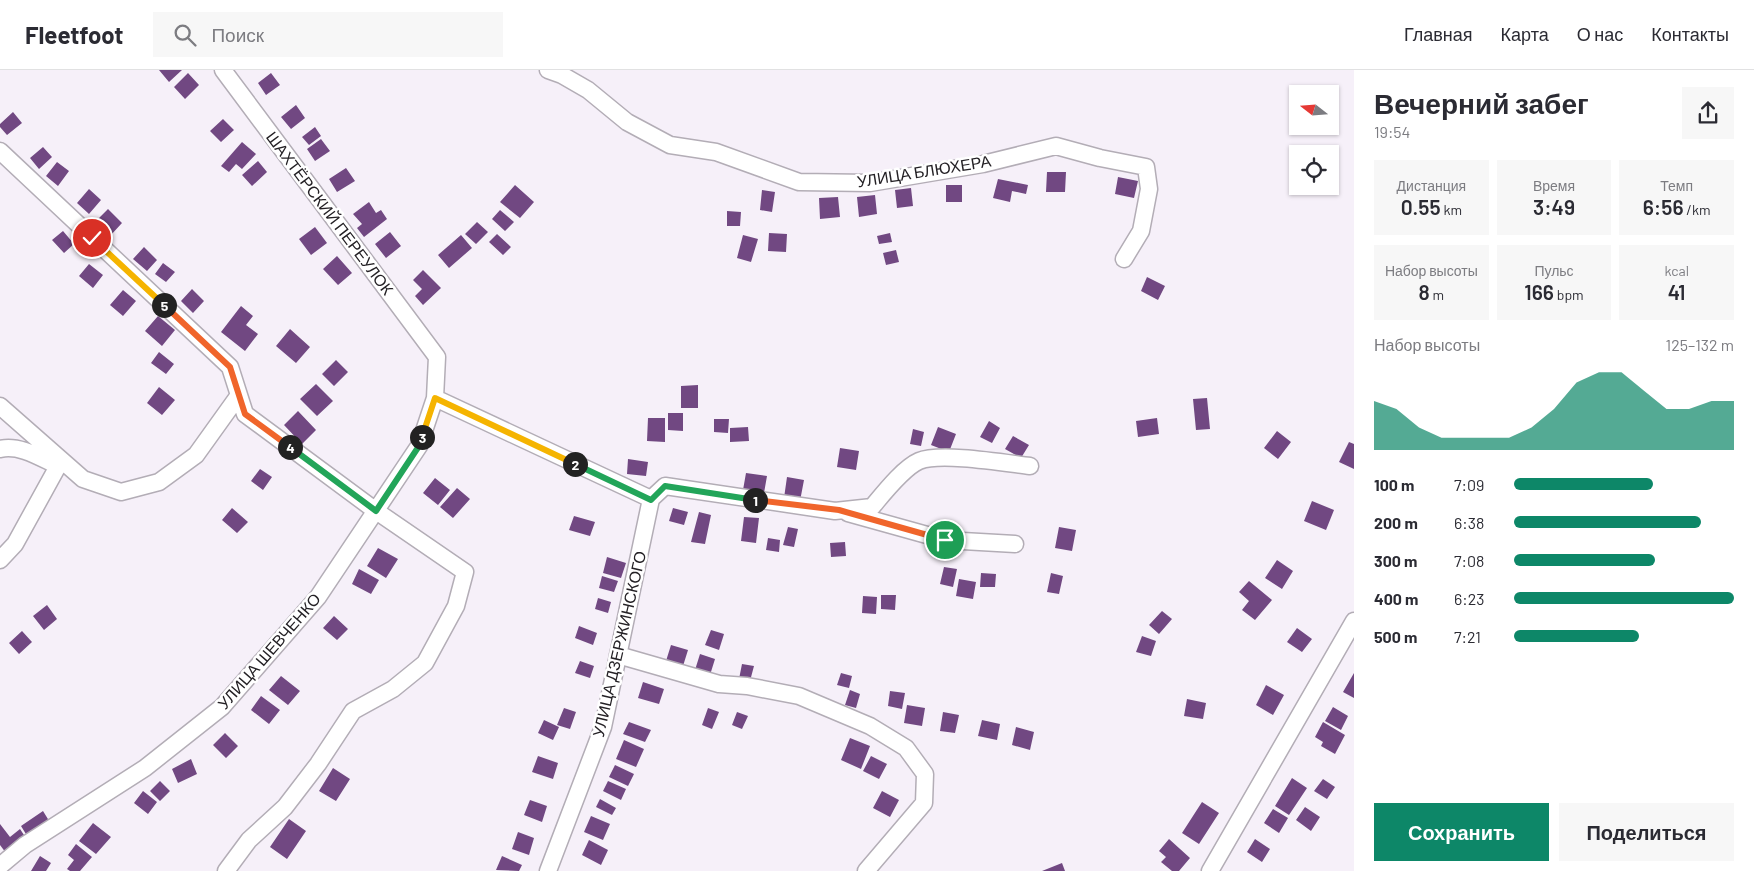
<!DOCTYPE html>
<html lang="ru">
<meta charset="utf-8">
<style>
body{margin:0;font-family:Barlow,sans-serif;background:#f7f7f7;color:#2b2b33;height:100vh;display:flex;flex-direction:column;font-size:19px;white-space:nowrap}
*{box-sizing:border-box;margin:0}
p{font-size:16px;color:#7c7c81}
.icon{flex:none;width:28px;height:28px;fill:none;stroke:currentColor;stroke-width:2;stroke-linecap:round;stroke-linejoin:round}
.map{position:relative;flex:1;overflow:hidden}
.side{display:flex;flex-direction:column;background:#fff;width:400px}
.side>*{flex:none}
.needle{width:32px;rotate:287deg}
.buttons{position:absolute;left:1289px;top:15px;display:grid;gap:10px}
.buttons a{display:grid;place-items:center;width:50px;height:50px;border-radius:0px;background:#fff;box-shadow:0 1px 4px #0004;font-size:25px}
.pin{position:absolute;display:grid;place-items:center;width:42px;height:42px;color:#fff;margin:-21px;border:2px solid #fff;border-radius:50%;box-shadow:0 1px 5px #0007}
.km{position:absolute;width:25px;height:25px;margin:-12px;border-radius:50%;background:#222;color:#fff;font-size:14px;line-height:25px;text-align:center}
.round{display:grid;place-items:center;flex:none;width:52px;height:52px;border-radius:0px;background:#f7f7f7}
.head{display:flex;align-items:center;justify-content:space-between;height:85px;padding:0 20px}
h1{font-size:28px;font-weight:600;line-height:38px}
.stats{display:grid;grid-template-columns:repeat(3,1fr);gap:8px;height:85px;padding:5px 20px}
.stats div{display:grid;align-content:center;border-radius:0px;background:#f7f7f7;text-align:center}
.stats b{font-size:21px;font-weight:600}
.stats small{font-size:14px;font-weight:400}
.stats p{font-size:14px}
.chart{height:140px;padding:10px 20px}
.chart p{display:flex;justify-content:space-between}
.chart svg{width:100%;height:90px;margin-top:5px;fill:#0d8768;opacity:.7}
.action{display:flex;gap:10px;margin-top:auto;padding:10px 20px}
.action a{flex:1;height:58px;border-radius:0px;background:#0d8768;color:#fff;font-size:20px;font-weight:600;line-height:58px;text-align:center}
.action a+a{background:#f7f7f7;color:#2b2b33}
ul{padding:0 20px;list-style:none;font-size:16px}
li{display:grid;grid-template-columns:80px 60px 1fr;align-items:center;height:38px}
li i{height:12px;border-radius:6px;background:#0d8768}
header{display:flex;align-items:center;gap:30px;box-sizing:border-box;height:70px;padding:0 25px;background:#fff;border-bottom:1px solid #e1e1e2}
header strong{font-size:24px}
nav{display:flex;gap:28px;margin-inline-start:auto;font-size:18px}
.search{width:350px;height:45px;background:#f7f7f7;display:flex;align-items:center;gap:12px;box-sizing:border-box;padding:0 18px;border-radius:0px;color:#7c7c81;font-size:19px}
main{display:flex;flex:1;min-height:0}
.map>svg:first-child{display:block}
</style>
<header>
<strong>Fleetfoot</strong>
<div class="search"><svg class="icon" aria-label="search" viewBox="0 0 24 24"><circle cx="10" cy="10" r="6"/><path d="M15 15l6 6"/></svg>Поиск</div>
<nav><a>Главная</a><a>Карта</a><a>О нас</a><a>Контакты</a></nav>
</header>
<main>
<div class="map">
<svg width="1354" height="801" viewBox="0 0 1354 801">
<rect width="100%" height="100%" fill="#f6f0f9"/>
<path fill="#714882" d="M159,0h23l-13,12z
M188,3l11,12 -14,14 -11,-12z
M271,3l9,12 -14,10 -8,-12z
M296,35l9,13 -14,11 -10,-12z
M13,42l9,11 -15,12 -7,-8v-3z
M223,49l11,11 -13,12 -11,-11z
M315,57l6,9 -12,9 -7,-8z
M321,69l9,12 -15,10 -8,-12z
M242,72l14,12 -14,15 -6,-5 -7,8 -8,-6z
M43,77l9,10 -13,12 -9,-11z
M258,91l9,11 -15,14 -10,-11z
M57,92l12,9 -11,15 -12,-10z
M346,98l9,13 -18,11 -8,-13z
M1047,102h19l-1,20h-19z
M1118,107l20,4 -4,17 -19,-4z
M998,109l30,6 -2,9 -14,-3 -2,11 -17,-4z
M515,115l19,17 -14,16 -20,-16z
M946,115h16v17h-16z
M911,118l2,18 -16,2 -2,-18z
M89,119l12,11 -12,14 -12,-11z
M762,120l13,2 -3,20 -12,-2z
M875,125l2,19 -18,3 -2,-20z
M838,127l2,20 -20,2 -1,-21z
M369,132l7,11 5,-3 6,9 -23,18 -7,-9 5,-4 -9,-10z
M108,139l14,14 -12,13 -15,-14z
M500,140l14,12 -9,9 -13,-12z
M727,141l14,1 -1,14h-13z
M477,152l11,10 -12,12 -11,-10z
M315,157l12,16 -16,12 -12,-16z
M63,161l11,13 -10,9 -12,-13z
M390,162l11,14 -15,12 -11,-14z
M769,163l18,1 -1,18 -18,-1z
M890,163l2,9 -13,2 -2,-8z
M497,164l14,13 -8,8 -14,-13z
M461,165l11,13 -23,20 -11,-13z
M743,165l15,4 -7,23 -14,-4z
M144,177l13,13 -10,11 -14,-12z
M896,180l3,12 -13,3 -3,-12z
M337,186l15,17 -14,12 -15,-16z
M163,193l12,9 -9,10 -11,-8z
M89,194l14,11 -10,13 -14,-12z
M423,200l18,18 -18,17 -8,-9 7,-7 -9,-9z
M1147,207l18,9 -7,14 -17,-9z
M192,219l12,12 -11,12 -12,-12z
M123,220l13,11 -13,15 -13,-11z
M241,236l12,10 -7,9 12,9 -13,17 -24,-19z
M158,246l17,14 -13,16 -17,-15z
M290,259l20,18 -14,16 -20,-17z
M159,282l15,12 -8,10 -15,-11z
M336,290l12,12 -14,14 -12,-12z
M316,314l17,17 -16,15 -17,-17z
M698,315v23h-17v-22z
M159,317l16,13 -13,15 -15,-12z
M1207,328l3,31 -14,1 -3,-31z
M298,341l18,19 -14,14 -18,-19z
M668,343h15v18l-15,-1z
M648,348h17v24l-18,-1z
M1157,348l2,16 -21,3 -2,-16z
M714,349h15l-1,14 -14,-1z
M989,351l11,7 -8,15 -12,-6z
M748,357l1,14 -19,1v-14z
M938,357l18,7 -7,18 -18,-7z
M913,359l11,3 -3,14 -11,-2z
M1277,361l14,11 -13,17 -14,-11z
M1013,366l16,9 -8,13 -16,-9z
M1349,372l5,2v25l-15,-7z
M840,378l19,3 -3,19 -19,-3z
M628,389l20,3 -2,14 -19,-2z
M260,399l12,8 -9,13 -12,-9z
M746,403l21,3 -3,17 -21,-3z
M787,407l17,3 -4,21 -16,-3z
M435,408l15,12 -12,15 -15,-12z
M457,418l13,11 -17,19 -13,-11z
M1312,431l22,9 -8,20 -22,-9z
M232,438l16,14 -11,11 -15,-13z
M673,438l15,4 -4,13 -15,-4z
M699,442l12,3 -6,29 -14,-2z
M574,446l21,6 -5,14 -21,-6z
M744,447l15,1 -3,25 -15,-2z
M788,457l10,2 -4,18 -11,-2z
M1059,457l17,3 -4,21 -17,-3z
M768,468l12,2 -1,12 -13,-2z
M845,472l1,14 -15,1 -1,-14z
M378,478l20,11 -12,19 -19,-12z
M607,487l19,6 -5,15 -18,-5z
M1277,490l16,11 -11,18 -17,-11z
M944,497l13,2 -4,18 -13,-3z
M359,499l20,11 -8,14 -19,-10z
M981,503l15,1 -1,13h-15z
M1051,503l12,3 -4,18 -12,-2z
M602,506l16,5 -4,11 -15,-4z
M959,509l17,3 -3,17 -17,-3z
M1249,511l23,19 -17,20 -13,-10 7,-9 -10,-9z
M881,525h15l-1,15 -14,-1z
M863,526l14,1 -1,17 -14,-1z
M598,528l13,4 -3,11 -13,-4z
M47,535l10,14 -13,11 -11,-14z
M1162,541l10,8 -13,15 -10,-9z
M334,546l14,13 -11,11 -14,-12z
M579,556l18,7 -4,12 -18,-7z
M1297,558l15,11 -10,13 -15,-10z
M711,560l13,4 -5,16 -14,-5z
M22,561l10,11 -13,12 -10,-11z
M1142,566l14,5 -5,15 -15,-4z
M671,575l17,5 -5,16 -17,-5z
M700,584l15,5 -5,16 -15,-5z
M580,591l14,5 -4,12 -15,-5z
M742,594l12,2 -4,15 -11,-2z
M841,603l11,3 -3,12 -12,-3z
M1354,603v25l-11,-6z
M281,606l19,15 -12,14 -19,-15z
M643,612l21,7 -5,15 -21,-6z
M1266,615l18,10 -11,20 -17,-10z
M850,620l10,4 -4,14 -11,-3z
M890,621l15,2 -3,16 -14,-3z
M261,626l19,14 -11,14 -18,-14z
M1187,629l19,4 -3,16 -19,-3z
M907,635l18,3 -3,18 -18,-3z
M1333,637l15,9 -7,14 -16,-9z
M564,638l12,4 -6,17 -13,-4z
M708,638l11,4 -7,17 -10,-4z
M737,642l11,4 -6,13 -10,-4z
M943,642l16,3 -4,18 -15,-2z
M544,650l15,7 -6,13 -15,-7z
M982,650l18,4 -3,16 -19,-4z
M629,652l22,8 -6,12 -22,-8z
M1323,652l22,13 -10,19 -14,-8 2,-4 -8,-5z
M1016,657l18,5 -4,18 -18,-5z
M225,663l13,13 -12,12 -13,-13z
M850,668l20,8 -9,23 -20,-9z
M624,670l20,9 -8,18 -20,-8z
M538,686l20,7 -5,16 -21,-7z
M871,686l16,8 -8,15 -16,-8z
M191,689l6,15 -19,9 -6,-14z
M615,695l19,9 -6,12 -19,-9z
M333,698l17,11 -14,22 -17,-10z
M1292,708l15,10 -18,27 -14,-9z
M1323,709l12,8 -8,12 -13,-8z
M160,711l10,10 -10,10 -10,-10z
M608,711l18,8 -5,11 -18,-9z
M143,721l14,11 -9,12 -14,-11z
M882,721l17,9 -9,17 -17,-9z
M600,729l16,9 -4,7 -16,-8z
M530,730l17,6 -5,16 -18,-7z
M1202,732l17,11 -20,31 -17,-11z
M1305,737l15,10 -9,14 -15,-11z
M1273,739l15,9 -9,15 -15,-10z
M43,741l8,13 -22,15 -8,-13z
M591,746l19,8 -7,16 -19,-8z
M289,749l17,12 -19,28 -17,-12z
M93,753l18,14 -15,17 -17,-13z
M0,754l10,13 10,-8 6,9 -20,15 -6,-8z
M518,762l16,6 -5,17 -17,-6z
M1169,769l21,19 -11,13h-7l-11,-9 5,-5 -7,-6z
M1255,769l15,10 -8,13 -15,-10z
M589,770l19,10 -7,15 -19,-10z
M76,774l16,13 -12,14h-10l-3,-2 7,-9 -6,-5z
M40,786l11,7 -5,8h-15z
M502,786l20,9 -3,6 -23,-1z
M1062,793l3,8h-23z"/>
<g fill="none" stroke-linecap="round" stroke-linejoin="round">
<g stroke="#b3adb6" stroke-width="19">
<path id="minor" d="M548,0l14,5 26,15 39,32 43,23 46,7 83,30 71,1 113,-19 73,-18 44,12 46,9 3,22 -8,42 -17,28
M0,81l230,216 15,47 131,97 89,61 -9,34 -31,57 -32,26 -40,22 -35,53 -33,43 -36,33 -23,31
M435,328l216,101
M0,336l83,73 38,13 38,-10 37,-27 43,-60
M0,379c19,-5 41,9 58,17
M651,429l14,-13 170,25 37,-4c11,-13 31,-39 47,-46 21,-9 86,2 111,5
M848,443l97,27 70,4
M0,490l15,-16 43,-78 5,-4
M618,585l101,29 28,2 52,10 71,30 36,22 19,26 -1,29 -58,68
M0,796l25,-21 120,-77 77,-61 96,-110 101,-151 16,-48 2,-41 -214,-287
M548,801l55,-144 48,-228
M1210,801l144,-250"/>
</g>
<use href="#minor" stroke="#fff" stroke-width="16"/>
</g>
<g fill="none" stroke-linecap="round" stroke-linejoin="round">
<g stroke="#fff" stroke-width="10">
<path id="split-1" d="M755,430l84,10 106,30"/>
</g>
<g stroke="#fff" stroke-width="10">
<path id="split-2" d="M575,394l76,36 14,-14 90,14"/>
</g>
<g stroke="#fff" stroke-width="10">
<path id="split-3" d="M422,367l13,-39 140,66"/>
</g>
<g stroke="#fff" stroke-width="10">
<path id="split-4" d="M290,377l86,64 43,-65 3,-9"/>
</g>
<g stroke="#fff" stroke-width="10">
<path id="split-5" d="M164,235l66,62 15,47 45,33"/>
</g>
<g stroke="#fff" stroke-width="10">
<path id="split-6" d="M92,168l72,67"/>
</g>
<use href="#split-1" stroke="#f0652b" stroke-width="6"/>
<use href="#split-2" stroke="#22a559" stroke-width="6"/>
<use href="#split-3" stroke="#f5b400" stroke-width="6"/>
<use href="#split-4" stroke="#22a559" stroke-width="6"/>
<use href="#split-5" stroke="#f0652b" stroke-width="6"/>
<use href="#split-6" stroke="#f5b400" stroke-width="6"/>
</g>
<g text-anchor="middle" stroke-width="5" stroke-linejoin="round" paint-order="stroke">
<g font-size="16" fill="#242125" stroke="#fff">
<text transform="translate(924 101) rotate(-9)" y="6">УЛИЦА БЛЮХЕРА</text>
<text transform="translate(330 143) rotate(53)" y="6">ШАХТЁРСКИЙ ПЕРЕУЛОК</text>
<text transform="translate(619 574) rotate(-77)" y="6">УЛИЦА ДЗЕРЖИНСКОГО</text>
<text transform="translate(269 581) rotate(-49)" y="6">УЛИЦА ШЕВЧЕНКО</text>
</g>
</g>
</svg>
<div class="buttons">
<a><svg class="needle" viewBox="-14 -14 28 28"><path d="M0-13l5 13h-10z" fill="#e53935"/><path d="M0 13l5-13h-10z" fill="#7c7c81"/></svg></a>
<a><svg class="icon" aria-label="locate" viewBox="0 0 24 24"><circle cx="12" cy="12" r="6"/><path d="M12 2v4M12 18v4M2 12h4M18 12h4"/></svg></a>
</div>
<div class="pin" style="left:945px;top:470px;background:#1e9e55"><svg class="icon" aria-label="arrive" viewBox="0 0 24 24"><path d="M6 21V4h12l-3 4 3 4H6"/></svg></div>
<div class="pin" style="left:92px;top:168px;background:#d93025"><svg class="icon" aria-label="check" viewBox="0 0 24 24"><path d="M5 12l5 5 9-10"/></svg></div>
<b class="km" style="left:755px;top:430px">1</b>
<b class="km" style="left:575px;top:394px">2</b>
<b class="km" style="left:422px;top:367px">3</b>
<b class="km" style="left:290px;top:377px">4</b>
<b class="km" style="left:164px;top:235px">5</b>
</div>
<section class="side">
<div class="head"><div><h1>Вечерний забег</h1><p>19:54</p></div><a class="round"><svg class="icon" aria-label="share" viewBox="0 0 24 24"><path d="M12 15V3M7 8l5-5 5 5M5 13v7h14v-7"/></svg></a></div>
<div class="stats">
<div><p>Дистанция</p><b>0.55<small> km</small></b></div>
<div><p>Время</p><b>3:49</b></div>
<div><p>Темп</p><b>6:56<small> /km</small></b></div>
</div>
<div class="stats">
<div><p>Набор высоты</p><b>8<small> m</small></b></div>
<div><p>Пульс</p><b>166<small> bpm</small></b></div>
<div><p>kcal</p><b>41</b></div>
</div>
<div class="chart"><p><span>Набор высоты</span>125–132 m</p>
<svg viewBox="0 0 160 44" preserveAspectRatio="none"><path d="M0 44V20L10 24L20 33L30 38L40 38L50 38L60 38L70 33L80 24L90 11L100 6L110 6L120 15L130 24L140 24L150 20L160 20V44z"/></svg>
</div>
<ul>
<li><b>100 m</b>7:09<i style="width:63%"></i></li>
<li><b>200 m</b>6:38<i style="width:85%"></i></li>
<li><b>300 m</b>7:08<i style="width:64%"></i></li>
<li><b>400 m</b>6:23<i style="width:100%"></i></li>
<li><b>500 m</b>7:21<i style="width:57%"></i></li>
</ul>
<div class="action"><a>Сохранить</a><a>Поделиться</a></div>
</section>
</main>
